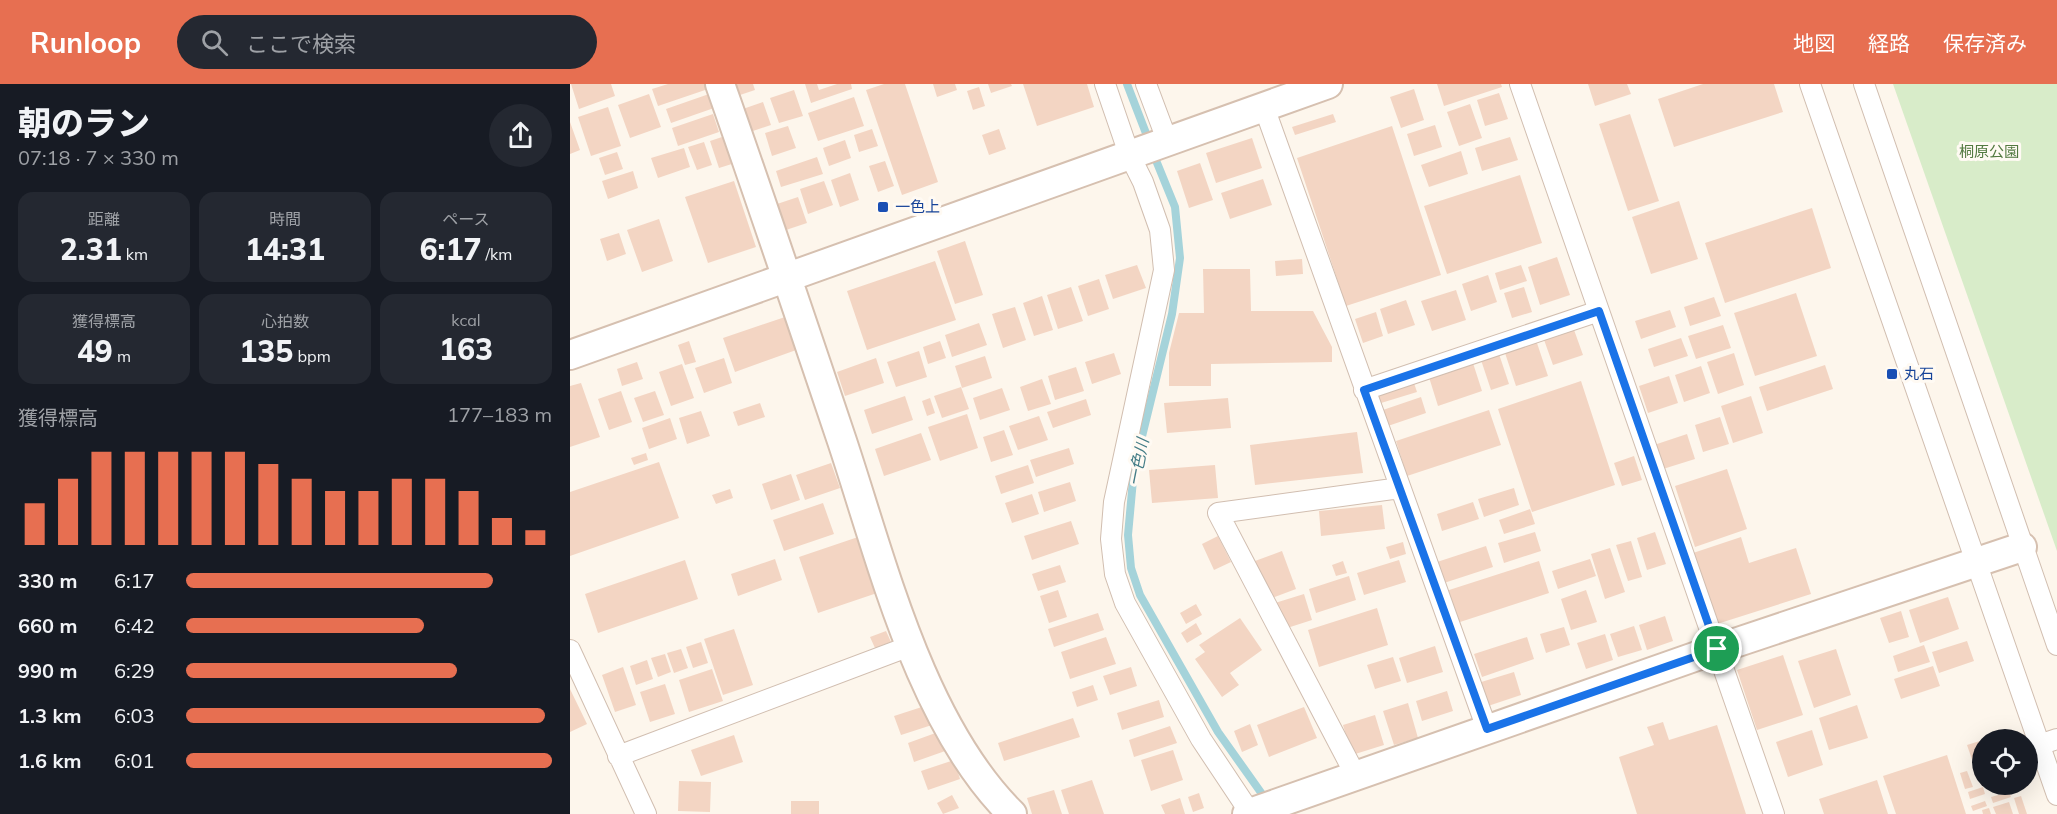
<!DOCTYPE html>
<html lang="ja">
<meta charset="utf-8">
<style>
body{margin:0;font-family:Mulish,"Noto Sans JP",sans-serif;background:#242831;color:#f1f3f6;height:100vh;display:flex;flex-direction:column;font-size:22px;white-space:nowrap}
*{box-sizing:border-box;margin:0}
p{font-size:20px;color:#9ea1a6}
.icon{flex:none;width:33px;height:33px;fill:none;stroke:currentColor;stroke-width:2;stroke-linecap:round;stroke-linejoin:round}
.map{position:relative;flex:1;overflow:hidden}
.details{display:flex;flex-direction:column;background:#171b24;width:570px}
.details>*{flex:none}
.buttons{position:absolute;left:1402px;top:645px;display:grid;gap:12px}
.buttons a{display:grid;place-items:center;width:66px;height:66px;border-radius:50%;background:#171b24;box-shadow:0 6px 24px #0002;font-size:30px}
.pin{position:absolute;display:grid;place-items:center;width:51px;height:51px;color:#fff;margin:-26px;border:3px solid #fff;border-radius:50%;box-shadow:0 2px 6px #0007}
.round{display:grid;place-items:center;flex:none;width:63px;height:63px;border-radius:32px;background:#242831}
.summary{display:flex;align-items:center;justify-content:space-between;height:102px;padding:0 18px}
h1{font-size:33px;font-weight:800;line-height:45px}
.stats{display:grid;grid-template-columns:repeat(3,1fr);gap:9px;height:102px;padding:6px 18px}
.stats div{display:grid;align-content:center;border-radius:15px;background:#242831;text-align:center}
.stats b{font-size:30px;font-weight:800}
.stats small{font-size:16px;font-weight:400}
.stats p{font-size:16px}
.chart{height:168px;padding:12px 18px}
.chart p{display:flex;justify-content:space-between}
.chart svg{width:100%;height:108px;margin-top:6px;stroke:#e76f51;stroke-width:6}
ul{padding:0 18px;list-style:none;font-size:20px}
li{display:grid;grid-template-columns:96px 72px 1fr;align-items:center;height:45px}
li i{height:15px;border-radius:8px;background:#e76f51}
header{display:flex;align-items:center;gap:36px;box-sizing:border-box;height:84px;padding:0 30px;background:#e76f51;color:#fff}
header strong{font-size:28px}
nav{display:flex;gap:33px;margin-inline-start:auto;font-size:21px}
.search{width:420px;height:54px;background:#242831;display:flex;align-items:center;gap:15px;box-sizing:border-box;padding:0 21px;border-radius:33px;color:#9ea1a6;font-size:22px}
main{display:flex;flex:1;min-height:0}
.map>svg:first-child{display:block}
</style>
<header>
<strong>Runloop</strong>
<div class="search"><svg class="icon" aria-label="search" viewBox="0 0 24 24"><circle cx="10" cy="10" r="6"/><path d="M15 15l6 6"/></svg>ここで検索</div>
<nav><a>地図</a><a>経路</a><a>保存済み</a></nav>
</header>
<main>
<section class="details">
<div class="summary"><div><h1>朝のラン</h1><p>07:18 · 7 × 330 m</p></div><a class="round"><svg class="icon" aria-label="share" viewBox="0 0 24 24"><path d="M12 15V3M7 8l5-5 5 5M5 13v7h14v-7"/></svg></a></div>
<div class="stats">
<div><p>距離</p><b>2.31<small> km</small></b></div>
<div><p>時間</p><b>14:31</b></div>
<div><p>ペース</p><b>6:17<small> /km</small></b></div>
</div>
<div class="stats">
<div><p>獲得標高</p><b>49<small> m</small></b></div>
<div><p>心拍数</p><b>135<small> bpm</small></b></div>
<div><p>kcal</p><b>163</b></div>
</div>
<div class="chart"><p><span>獲得標高</span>177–183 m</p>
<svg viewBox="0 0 160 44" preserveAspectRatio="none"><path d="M5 44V27M15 44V17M25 44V6M35 44V6M45 44V6M55 44V6M65 44V6M75 44V11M85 44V17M95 44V22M105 44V22M115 44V17M125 44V17M135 44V22M145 44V33M155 44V38"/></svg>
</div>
<ul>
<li><b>330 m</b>6:17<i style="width:84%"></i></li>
<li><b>660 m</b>6:42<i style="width:65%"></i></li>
<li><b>990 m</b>6:29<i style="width:74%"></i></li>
<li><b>1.3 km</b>6:03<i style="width:98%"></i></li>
<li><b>1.6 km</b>6:01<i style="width:100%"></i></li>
</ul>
</section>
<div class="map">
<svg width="1487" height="730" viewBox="0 0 1487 730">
<rect width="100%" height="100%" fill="#fdf6ec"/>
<path fill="#d8ecc9" d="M1323,0h164v467z"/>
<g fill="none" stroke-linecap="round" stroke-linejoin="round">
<path stroke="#a5d3da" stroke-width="8" d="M557,0l22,57
M583,69l22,54 5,51 -8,56 -38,155 -6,66 3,33 9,27 78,137 49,69"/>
</g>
<path fill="#f3d5c3" d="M1,0h40l4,12 -36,13z
M98,0h41l2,4 -53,18 -6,-17z
M163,0h20l2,6 -18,6z
M235,0h12l2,6 18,-6h14l1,5 -41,14z
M314,0h21l33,98 -36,13 -36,-105z
M363,0h22l2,6 -20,7z
M418,0h23l1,2 -21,7z
M453,0h64l7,23 -57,19z
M867,0h64l1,3 -58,19z
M1018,0h39l4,10 -36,12z
M1133,0h71l9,28 -109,35 -16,-48z
M409,3l6,19 -12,4 -6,-19z
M844,5l10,31 -23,8 -11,-31z
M224,6l9,26 -24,7 -9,-25z
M929,9l9,26 -23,7 -8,-26z
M79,10l12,33 -31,11 -12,-33z
M139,10l5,14 -43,15 -5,-14z
M284,13l10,29 -46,15 -10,-28z
M193,18l8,23 -24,8 -7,-23z
M900,20l12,34 -23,8 -12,-34z
M38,23l13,39 -30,10 -13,-39z
M143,30l6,18 -41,14 -6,-18z
M763,30l3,8 -41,13 -3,-8z
M1060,30l29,87 -31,10 -29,-87z
M0,38l10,28 -10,4z
M865,41l7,22 -28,9 -7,-22z
M218,42l8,22 -24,8 -7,-23z
M822,42l49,149 -95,31 -49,-148z
M302,45l6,17 -19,6 -5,-17z
M429,45l7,20 -17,6 -7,-20z
M155,52l10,27 -16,5 -9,-27z
M940,53l8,23 -36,11 -7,-23z
M682,54l10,30 -46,15 -10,-30z
M275,56l6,18 -22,8 -6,-18z
M134,58l8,23 -15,5 -9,-23z
M114,64l6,19 -32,11 -7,-20z
M891,67l7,23 -39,13 -8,-22z
M47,68l6,17 -18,6 -6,-17z
M247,73l6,17 -42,13 -5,-16z
M315,77l9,25 -16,6 -9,-26z
M630,79l13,37 -24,8 -12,-37z
M63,87l5,17 -30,11 -6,-18z
M280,89l9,27 -19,7 -9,-27z
M950,91l22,68 -95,31 -23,-68z
M693,95l9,26 -42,14 -9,-26z
M164,97l22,66 -48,16 -23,-66z
M254,97l9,24 -25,9 -8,-25z
M228,113l9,26 -21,7 -9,-26z
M1109,117l19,58 -47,15 -19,-57z
M1242,124l19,60 -106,35 -20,-60z
M89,135l14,42 -31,11 -15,-42z
M49,149l7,21 -19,7 -7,-22z
M395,157l18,54 -28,9 -18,-53z
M987,173l13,38 -30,10 -12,-38z
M732,175l1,15 -27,2 -1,-15z
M365,177l21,59 -89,30 -20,-59z
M567,181l9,23 -33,11 -8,-24z
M951,181l6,16 -27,9 -5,-17z
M633,185h47l1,42h62l19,36v15l-121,2v22h-42v-33l10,-40h25z
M918,191l9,27 -26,9 -9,-27z
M529,195l10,30 -21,7 -10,-30z
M501,203l12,34 -25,8 -11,-34z
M954,203l8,25 -20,6 -8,-25z
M886,206l10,30 -34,11 -11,-30z
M1226,209l21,63 -62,20 -21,-63z
M472,212l11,34 -19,6 -11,-33z
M1144,213l7,19 -31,10 -6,-19z
M836,216l9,25 -27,9 -8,-25z
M445,223l11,33 -23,8 -11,-34z
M1100,226l6,17 -35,12 -6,-18z
M806,228l7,24 -20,7 -8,-24z
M218,232l11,33 -64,23 -12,-34z
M409,239l8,22 -35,12 -7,-22z
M1153,241l8,23 -35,11 -8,-23z
M1003,243l10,28 -30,10 -10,-28z
M1111,254l7,18 -34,11 -6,-18z
M966,256l12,36 -32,10 -12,-36z
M119,257l7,21 -11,3 -7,-20z
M370,257l6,17 -18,6 -5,-17z
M349,267l8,26 -31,10 -9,-25z
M928,267l11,33 -18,6 -11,-33z
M544,269l7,21 -29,10 -7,-22z
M1164,269l10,32 -26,9 -11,-32z
M415,272l7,22 -30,10 -7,-22z
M154,274l8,25 -28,10 -9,-25z
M306,274l8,25 -39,13 -8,-24z
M902,276l10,31 -44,15 -10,-32z
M67,278l6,17 -21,7 -5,-17z
M112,280l12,34 -23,8 -12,-34z
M1255,281l8,24 -66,22 -8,-24z
M1131,282l9,27 -26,9 -9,-27z
M506,283l8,24 -29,9 -7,-24z
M1099,292l9,27 -30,10 -9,-27z
M842,293l5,15 -36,11 -5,-14z
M472,295l9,25 -23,7 -8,-24z
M1011,297l34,104 -83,27 -34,-103z
M11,299l19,54 -30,10v-61z
M391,303l8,22 -27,9 -8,-22z
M432,304l8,22 -30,10 -7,-22z
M51,307l11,31 -23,8 -11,-31z
M85,307l9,24 -21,7 -9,-24z
M335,312l8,24 -41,14 -8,-24z
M1181,312l12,37 -30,10 -12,-37z
M851,313l5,16 -41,14 -5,-16z
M360,314l5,15 -8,3 -5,-15z
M658,314l3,30 -64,5 -3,-30z
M516,315l5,16 -38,13 -6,-16z
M190,319l5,14 -27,9 -5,-14z
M919,326l12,35 -94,31 -11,-35z
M131,327l9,25 -23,8 -8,-26z
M397,330l11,34 -38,13 -12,-34z
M469,332l9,24 -30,10 -9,-24z
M1150,333l9,27 -26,8 -8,-27z
M100,334l7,21 -28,10 -7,-21z
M434,346l9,25 -22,7 -8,-25z
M787,348l6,41 -108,12 -5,-40z
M351,349l10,27 -47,16 -9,-27z
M1117,350l8,25 -32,10 -9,-24z
M499,364l5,16 -38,13 -6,-17z
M76,369l2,7 -14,5 -3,-7z
M1064,372l8,24 -20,6 -8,-23z
M89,378l20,56 -109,38v-64z
M261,379l9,25 -35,12 -9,-25z
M458,381l6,18 -33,11 -6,-18z
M645,381l3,33 -66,5 -3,-33z
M1157,385l20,60 -52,18 -20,-61z
M221,390l9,26 -29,10 -9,-26z
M500,398l6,19 -32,11 -6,-20z
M944,404l5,17 -35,12 -6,-18z
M160,405l3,9 -17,6 -4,-9z
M462,410l7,20 -27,9 -7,-20z
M903,418l6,17 -37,12 -5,-17z
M253,419l11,31 -50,17 -11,-31z
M812,421l3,24 -64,7 -2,-25z
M960,425l5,15 -31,10 -5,-14z
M501,437l8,23 -47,16 -8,-24z
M965,448l6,19 -37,12 -6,-20z
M1085,448l11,32 -19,6 -10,-32z
M291,452l19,56 -62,21 -19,-56z
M648,452l13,26 -17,8 -12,-26z
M1171,453l8,26 47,-15 15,46 -94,30 -24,-71z
M1061,457l11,36 -14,4 -12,-36z
M833,458l3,12 -16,5 -4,-12z
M916,462l7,21 -49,16 -7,-21z
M1040,464l15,44 -20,7 -14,-45z
M712,467l14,38 -27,10 -14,-38z
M205,475l7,21 -44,16 -7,-22z
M1020,475l6,17 -38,13 -6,-18z
M115,476l13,39 -100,34 -13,-39z
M829,476l7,22 -42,13 -7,-22z
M773,477l4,12 -11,3 -4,-11z
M969,477l10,32 -92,30 -11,-32z
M490,481l6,17 -28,9 -6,-17z
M779,492l7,24 -40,13 -7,-24z
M488,506l9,27 -18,6 -9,-27z
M1016,506l11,32 -26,8 -10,-31z
M734,510l8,26 -28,9 -9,-26z
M1378,513l11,32 -39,14 -11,-33z
M626,520l6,11 -16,9 -6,-11z
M807,524l11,37 -69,22 -11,-37z
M1331,527l8,26 -20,6 -9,-25z
M528,529l6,17 -50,17 -6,-18z
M1095,532l8,25 -26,9 -8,-25z
M670,534l22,32 -32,23 9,12 -17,12 -27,-38 10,-7 -6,-7z
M626,539l6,11 -15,9 -6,-10z
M1064,542l8,24 -24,7 -8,-23z
M994,543l6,18 -24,8 -6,-19z
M164,545l19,56 -30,10 -19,-56z
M316,547l5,11 -16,6 -5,-11z
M1035,550l8,26 -27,9 -9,-26z
M536,553l10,27 -46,15 -9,-27z
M957,553l7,22 -52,18 -8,-23z
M1397,557l7,20 -35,12 -7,-21z
M131,558l7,21 -15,5 -7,-21z
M1354,561l6,17 -32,10 -5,-16z
M865,562l8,26 -36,11 -8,-25z
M111,565l7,19 -14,5 -7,-20z
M1266,565l15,46 -37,13 -16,-47z
M95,570l6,18 -13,5 -7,-19z
M1213,571l20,60 -46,15 -20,-60z
M823,573l8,24 -26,8 -8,-24z
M77,576l6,19 -17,6 -6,-19z
M1363,582l7,20 -39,13 -7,-20z
M53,583l13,38 -21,7 -13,-37z
M561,583l6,19 -27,9 -7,-19z
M142,585l11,32 -34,11 -10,-32z
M944,588l7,23 -36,12 -7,-24z
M95,600l10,30 -25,8 -10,-30z
M523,601l5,15 -21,7 -5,-15z
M0,605l17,35 -17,8z
M877,607l6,20 -31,10 -6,-20z
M589,616l5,17 -42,13 -5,-17z
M838,619l10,35 -24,7 -11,-34z
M358,621l7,19 -34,11 -7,-19z
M1287,621l11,33 -39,12 -10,-32z
M734,623l13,31 -48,19 -12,-32z
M805,631l9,30 -32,10 -9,-30z
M503,634l7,19 -76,24 -6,-18z
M1093,638l6,18 48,-15 29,89h-109l-18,-57 35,-12 -7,-18z
M680,640l8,21 -16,7 -8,-21z
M600,642l7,17 -43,14 -5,-17z
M1242,646l11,35 -35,12 -12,-35z
M371,647l7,19 -34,12 -6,-19z
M164,651l9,27 -42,14 -10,-26z
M1413,656v35l-5,2 -11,-32z
M603,666l10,30 -32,11 -10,-31z
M1377,671l19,59h-70l-13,-38z
M384,676l6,19 -32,11 -7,-19z
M1397,687l6,16 -8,2 -5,-16z
M522,696l12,34h-35l-8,-24z
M1307,696l11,34h-64l-5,-15z
M109,697l32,1 -1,30 -32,-1z
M1417,700h14v1l-12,4z
M1413,703l2,7 -15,5 -2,-7z
M484,706l8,24h-30l-5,-16z
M1439,708l2,5 -18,6 -2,-6z
M629,709l5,15 -11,4 -5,-15z
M382,711l7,13 -16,6 -6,-11z
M1451,712l6,18h-8l-5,-16z
M610,714l5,16h-20l-4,-9z
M221,717h28v13h-28z
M1415,717l2,5 -14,5 -2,-5z
M1439,718l4,12h-17l-3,-7z
M1419,724l2,6h-8l-1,-4z"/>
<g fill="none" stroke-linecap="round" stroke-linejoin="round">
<g stroke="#d1beb0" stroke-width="22">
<path id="street" d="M535,0l24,70 14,28 17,48 4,40 -50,232 -3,37 4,35 10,29 76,136 50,75
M576,0l21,56
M950,0l254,730
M1240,0l247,711
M1294,0l193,561
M694,23l223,622
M794,306l235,-79
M0,566l76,164
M1469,661l18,-6
M48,672l292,-110
M786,692l-138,-263 182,-25"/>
</g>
<g stroke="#d6c0b0" stroke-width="32">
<path id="secondary" d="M150,0c42,119 82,238 122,357 40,120 78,282 170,373
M0,271l758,-271
M677,730l470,-165 305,-102"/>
</g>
<use href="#street" stroke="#fff" stroke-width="20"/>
<use href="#secondary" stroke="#fff" stroke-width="28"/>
</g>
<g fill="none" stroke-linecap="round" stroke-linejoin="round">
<g stroke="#fff" stroke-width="12">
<path id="route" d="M1029,227l118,338 -230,80 -123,-339z"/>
</g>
<use href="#route" stroke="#1a73e8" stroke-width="8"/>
</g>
<g fill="#1a4fb4" stroke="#fffaf3" stroke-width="2">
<rect x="307" y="117" width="12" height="12" rx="3"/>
<rect x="1316" y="284" width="12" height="12" rx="3"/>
</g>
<g text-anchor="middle" stroke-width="6" stroke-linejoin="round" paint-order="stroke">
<g font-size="15" fill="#537a41" stroke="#fffaf3">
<text x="1419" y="73">桐原公園</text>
</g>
<g font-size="15" fill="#164399" stroke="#fffaf3" text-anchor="start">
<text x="325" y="128">一色上</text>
<text x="1334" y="295">丸石</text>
</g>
<g font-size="16" font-style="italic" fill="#437c86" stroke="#fffaf3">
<text transform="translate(568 378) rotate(-79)" y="6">一色川</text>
</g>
</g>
</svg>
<div class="buttons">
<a><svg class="icon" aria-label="locate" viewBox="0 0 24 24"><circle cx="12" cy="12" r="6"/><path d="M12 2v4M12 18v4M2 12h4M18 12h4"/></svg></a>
</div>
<div class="pin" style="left:1147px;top:565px;background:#1e9e55"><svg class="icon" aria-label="arrive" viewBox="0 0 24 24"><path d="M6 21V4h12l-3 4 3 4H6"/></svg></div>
</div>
</main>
